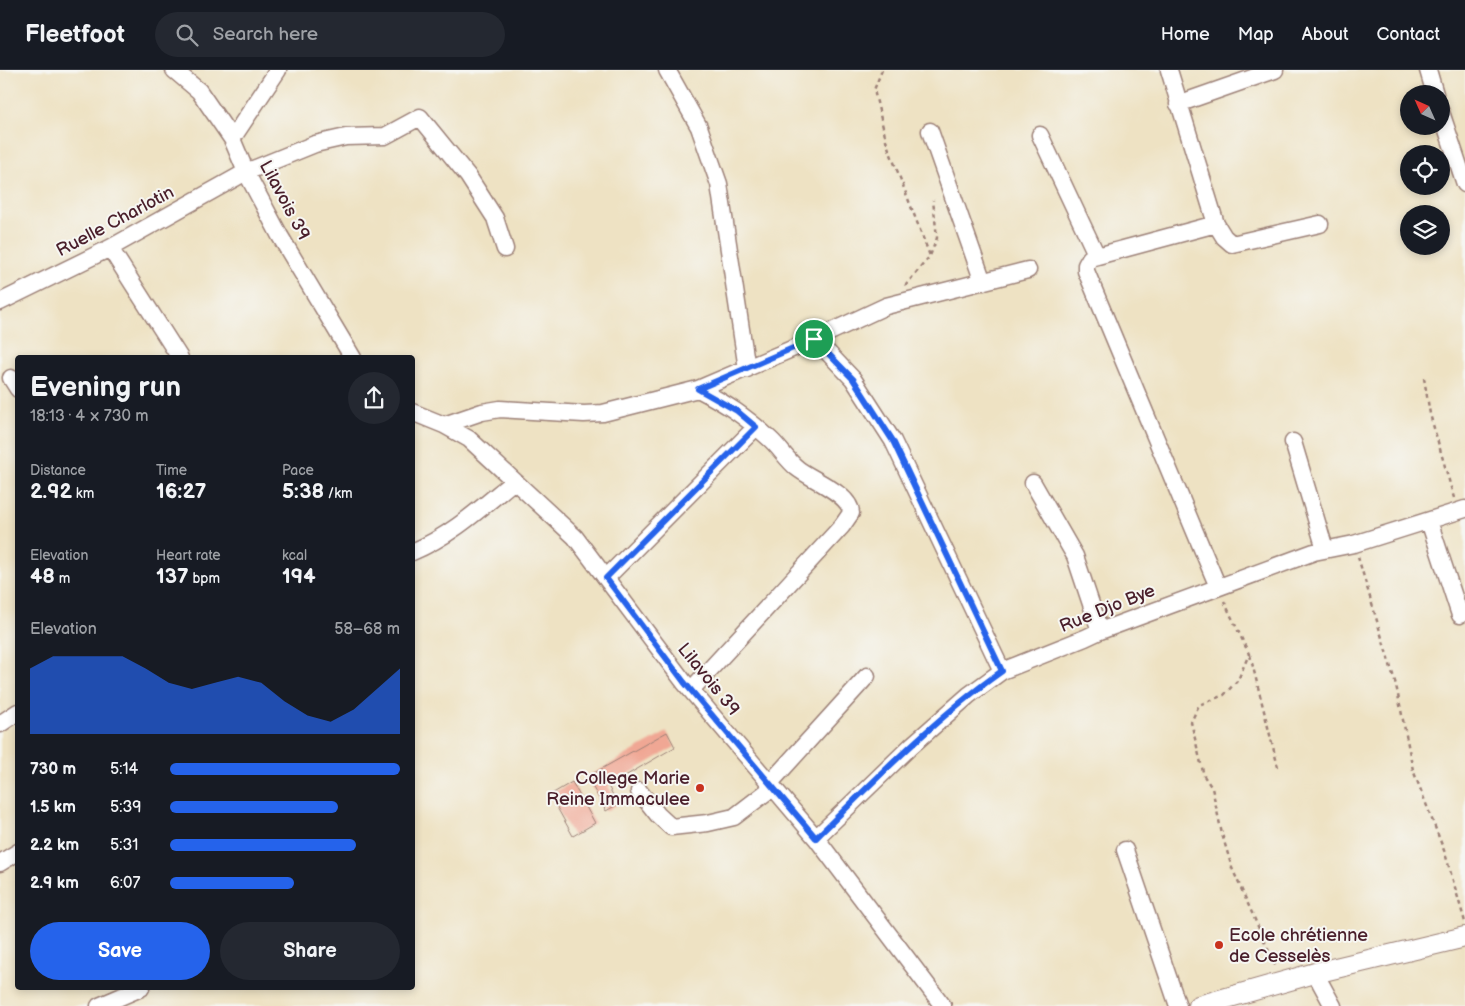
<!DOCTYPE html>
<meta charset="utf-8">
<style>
body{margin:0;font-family:"Balsamiq Sans",sans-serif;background:#242831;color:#f1f3f6;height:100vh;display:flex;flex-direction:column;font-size:19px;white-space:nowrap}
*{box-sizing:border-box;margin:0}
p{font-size:16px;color:#9ea1a6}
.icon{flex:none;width:28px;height:28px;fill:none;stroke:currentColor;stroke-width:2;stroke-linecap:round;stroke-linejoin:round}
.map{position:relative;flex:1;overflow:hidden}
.sheet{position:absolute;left:15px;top:285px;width:400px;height:635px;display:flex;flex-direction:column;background:#171b24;border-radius:5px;box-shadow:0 2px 8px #0003}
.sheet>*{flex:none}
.needle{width:32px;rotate:315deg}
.tools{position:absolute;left:1400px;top:15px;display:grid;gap:10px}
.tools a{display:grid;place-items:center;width:50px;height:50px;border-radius:50%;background:#171b24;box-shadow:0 2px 8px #0003;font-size:25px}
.pin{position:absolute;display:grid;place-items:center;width:42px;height:42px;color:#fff;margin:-21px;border:2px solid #fff;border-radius:50%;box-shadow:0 1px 5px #0007}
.round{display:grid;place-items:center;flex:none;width:52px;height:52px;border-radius:26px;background:#242831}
.headline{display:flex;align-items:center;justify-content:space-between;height:85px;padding:0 15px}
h1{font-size:28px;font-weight:600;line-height:38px}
.figures{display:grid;grid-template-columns:repeat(3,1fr);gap:8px;height:85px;padding:5px 15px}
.figures div{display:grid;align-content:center}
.figures b{font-size:21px;font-weight:600}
.figures small{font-size:14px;font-weight:400}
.figures p{font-size:14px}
.chart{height:140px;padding:10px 15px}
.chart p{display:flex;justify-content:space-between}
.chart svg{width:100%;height:90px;margin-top:5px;fill:#2563eb;opacity:.7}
.action{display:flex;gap:10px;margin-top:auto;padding:10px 15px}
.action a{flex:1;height:58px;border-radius:30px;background:#2563eb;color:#fff;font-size:20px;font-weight:600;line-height:58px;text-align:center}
.action a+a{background:#242831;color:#f1f3f6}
ul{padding:0 15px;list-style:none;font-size:16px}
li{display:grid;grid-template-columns:80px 60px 1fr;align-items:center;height:38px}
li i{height:12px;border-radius:6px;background:#2563eb}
header{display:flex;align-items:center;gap:30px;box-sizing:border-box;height:70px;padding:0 25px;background:#171b24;border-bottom:1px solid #363941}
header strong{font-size:24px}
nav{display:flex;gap:28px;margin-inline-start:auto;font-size:18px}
.search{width:350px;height:45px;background:#242831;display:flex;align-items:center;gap:12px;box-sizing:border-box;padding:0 18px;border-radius:28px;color:#9ea1a6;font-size:19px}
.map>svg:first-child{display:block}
</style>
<header>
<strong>Fleetfoot</strong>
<div class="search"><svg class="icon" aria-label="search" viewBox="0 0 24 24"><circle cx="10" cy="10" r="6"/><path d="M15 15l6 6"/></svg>Search here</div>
<nav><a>Home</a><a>Map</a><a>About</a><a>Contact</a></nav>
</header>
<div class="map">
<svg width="1465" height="936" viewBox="0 0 1465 936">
<rect width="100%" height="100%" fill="#f6f6f2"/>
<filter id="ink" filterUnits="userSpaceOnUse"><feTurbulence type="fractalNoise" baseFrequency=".02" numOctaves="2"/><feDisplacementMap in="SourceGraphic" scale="10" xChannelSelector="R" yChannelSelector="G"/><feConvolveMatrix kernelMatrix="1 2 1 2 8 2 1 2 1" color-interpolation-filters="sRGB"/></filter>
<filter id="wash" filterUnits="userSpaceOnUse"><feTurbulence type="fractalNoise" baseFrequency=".0096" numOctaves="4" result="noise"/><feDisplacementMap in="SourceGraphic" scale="20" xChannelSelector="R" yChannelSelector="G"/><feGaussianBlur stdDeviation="1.12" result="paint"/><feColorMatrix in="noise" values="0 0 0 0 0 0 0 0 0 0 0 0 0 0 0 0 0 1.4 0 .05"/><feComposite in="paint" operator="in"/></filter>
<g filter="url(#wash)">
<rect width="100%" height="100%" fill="#eee2c3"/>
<g id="blocks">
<path fill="#f0a794" d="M667,662l8,15 -67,39 10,18 -12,7 -19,-34z
M572,712l23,41 -22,13 -23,-41z"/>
</g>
</g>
<g filter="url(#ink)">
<use href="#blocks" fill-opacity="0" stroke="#9c8077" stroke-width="1"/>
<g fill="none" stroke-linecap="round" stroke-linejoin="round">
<g stroke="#9c8077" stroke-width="19">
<path id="minor" d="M174,0l25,21 33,48 14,33 34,64 73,122
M667,0l32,57 20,57 28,185
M1169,0l47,154 8,13 8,7 88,-20
M1428,0l7,24
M1178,34l97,-34
M1441,42l24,72
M930,61l53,151
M1040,65l57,121
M232,69l46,-69
M1216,154l-126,34 -4,7v6l132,316
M110,178l70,110
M0,232l110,-54 136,-76 69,-28 31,-7 39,-1 35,-19 48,59 27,42 10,31
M815,269l38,40 40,62 109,230
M11,308l7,11
M412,342l32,13 25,14 106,98 109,145 132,156 127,168
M444,355l38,-13 18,-3 84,5 19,-1 95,-24 117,-50 71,-33 142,-36
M1293,372l32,107
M1033,413l42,73 25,75
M1429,451l31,94
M412,482c39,-16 70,-45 102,-71
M606,508l150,-151
M691,620l151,-164 9,-13c0,-19 -41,-34 -54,-45 -10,-8 -17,-20 -27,-29 -24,-22 -43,-35 -72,-50
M0,654l18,-12
M770,713l97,-107
M639,721l19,24 13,12 37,-4 26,-6 39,-30
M816,768l95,-92 58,-51 33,-24 83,-33 15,-7 214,-79 40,-8 111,-35
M1125,780l53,156
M0,793l18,-11
M1315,903l18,33
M99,936l42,-18"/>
</g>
<g stroke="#9c8077" stroke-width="22">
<path id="major" d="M1198,936l117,-33 150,-36"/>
</g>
<path stroke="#9c8077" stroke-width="2.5" stroke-dasharray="4 4" stroke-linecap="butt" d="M882,0l-8,20 13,54 43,112
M905,216l25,-30 7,-18 -4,-38
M1424,308l6,36 24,84
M1358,487l38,128 17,85 32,83 20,69
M1224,531l25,53 -11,26 -14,15 -25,10 -8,17 13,54 8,12 10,46 10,34 44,99
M1250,585l28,112"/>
<use href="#minor" stroke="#fff" stroke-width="16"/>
<use href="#major" stroke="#fff" stroke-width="20"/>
</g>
</g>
<g fill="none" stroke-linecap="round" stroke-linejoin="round" filter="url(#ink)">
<g stroke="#fff" stroke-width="10">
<path id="route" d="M814,269l39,40 40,62 109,230c-68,48 -127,109 -186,167l-132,-156 -78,-104 150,-151 -19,-16 -39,-22z"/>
</g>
<use href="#route" stroke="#2563eb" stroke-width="6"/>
</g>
<g fill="#c8321e" stroke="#f6f6f2" stroke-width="2">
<circle cx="700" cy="718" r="5"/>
<circle cx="1219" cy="875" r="5"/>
</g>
<g text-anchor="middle" stroke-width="4" stroke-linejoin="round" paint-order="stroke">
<g font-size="18" fill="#4a1f2b" stroke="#f6f6f2">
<text transform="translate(285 130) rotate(62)" y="6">Lilavois 39</text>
<text transform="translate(115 151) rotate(-28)" y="6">Ruelle Charlotin</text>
<text transform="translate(1107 538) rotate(-22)" y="6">Rue Djo Bye</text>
<text transform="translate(709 609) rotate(51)" y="6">Lilavois 39</text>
</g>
<g font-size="18" fill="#4a1f2b" stroke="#f6f6f2" text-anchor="end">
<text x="690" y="714">College Marie<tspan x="690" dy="21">Reine Immaculee</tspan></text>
<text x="1229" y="871" text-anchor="start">Ecole chrétienne<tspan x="1229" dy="21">de Cesselès</tspan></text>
</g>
</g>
</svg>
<div class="tools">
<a><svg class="needle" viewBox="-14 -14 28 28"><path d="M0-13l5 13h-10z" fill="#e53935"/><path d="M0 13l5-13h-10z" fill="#9ea1a6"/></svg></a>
<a><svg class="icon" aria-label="locate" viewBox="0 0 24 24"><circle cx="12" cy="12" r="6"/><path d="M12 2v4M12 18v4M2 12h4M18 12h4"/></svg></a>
<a><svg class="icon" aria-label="layers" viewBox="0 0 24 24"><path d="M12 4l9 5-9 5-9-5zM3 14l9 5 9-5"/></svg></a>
</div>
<div class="pin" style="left:814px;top:269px;background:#1e9e55"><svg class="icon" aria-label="arrive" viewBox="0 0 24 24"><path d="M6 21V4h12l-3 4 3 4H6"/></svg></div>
<section class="sheet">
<div class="headline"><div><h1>Evening run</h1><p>18:13 · 4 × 730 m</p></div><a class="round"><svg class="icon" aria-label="share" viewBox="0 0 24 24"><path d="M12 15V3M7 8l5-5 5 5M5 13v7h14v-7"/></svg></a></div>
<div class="figures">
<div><p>Distance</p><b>2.92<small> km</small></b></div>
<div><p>Time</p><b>16:27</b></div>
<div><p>Pace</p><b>5:38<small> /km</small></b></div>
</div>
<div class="figures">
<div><p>Elevation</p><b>48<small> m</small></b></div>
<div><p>Heart rate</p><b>137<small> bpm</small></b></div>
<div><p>kcal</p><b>194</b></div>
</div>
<div class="chart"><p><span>Elevation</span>58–68 m</p>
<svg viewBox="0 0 160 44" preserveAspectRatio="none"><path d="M0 44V12L10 6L20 6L30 6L40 6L50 12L60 19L70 22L80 19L90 16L100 19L110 28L120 35L130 38L140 32L150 22L160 12V44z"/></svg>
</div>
<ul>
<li><b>730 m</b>5:14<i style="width:100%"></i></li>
<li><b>1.5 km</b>5:39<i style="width:73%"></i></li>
<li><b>2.2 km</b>5:31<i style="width:81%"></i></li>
<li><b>2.9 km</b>6:07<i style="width:54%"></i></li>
</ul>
<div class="action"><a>Save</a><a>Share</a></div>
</section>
</div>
